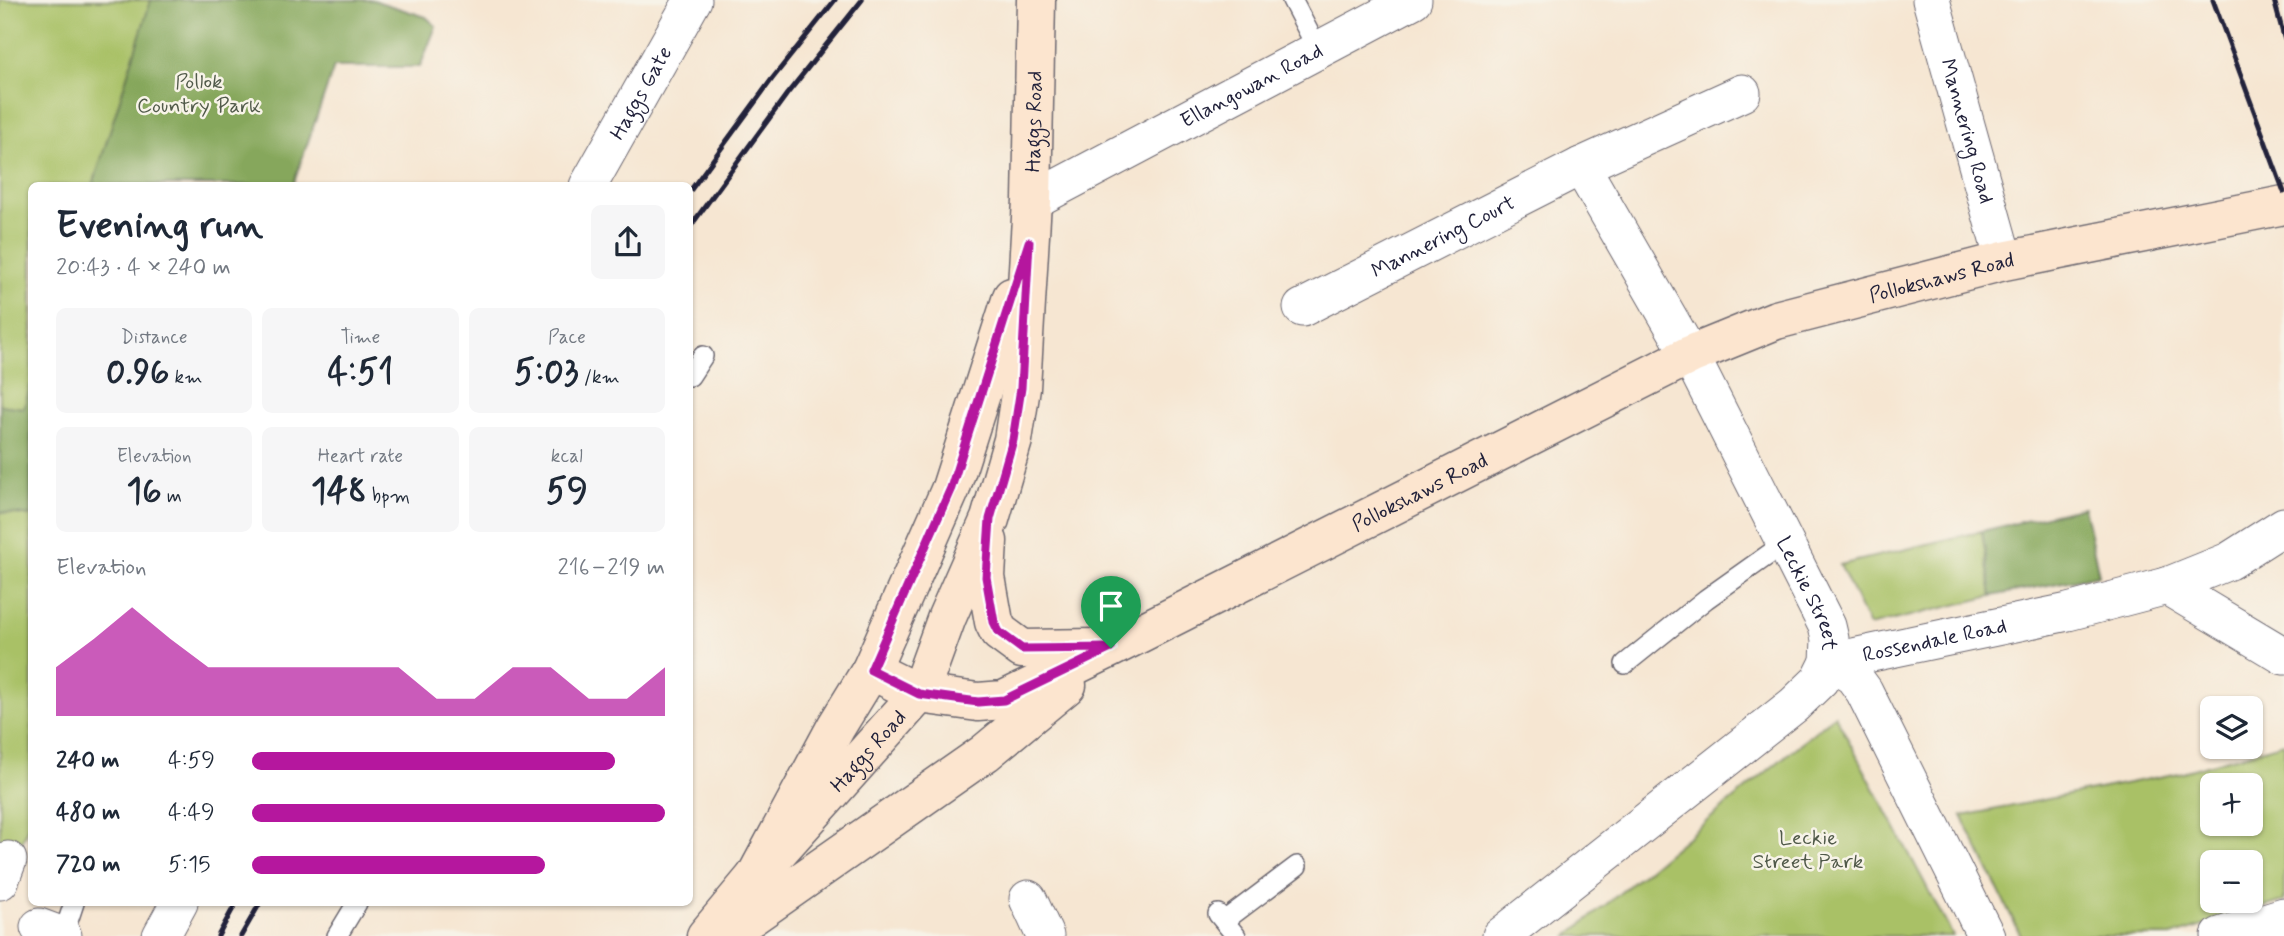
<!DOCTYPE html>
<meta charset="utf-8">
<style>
body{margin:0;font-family:Mynerve,sans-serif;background:#f6f6f7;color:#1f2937;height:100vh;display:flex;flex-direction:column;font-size:26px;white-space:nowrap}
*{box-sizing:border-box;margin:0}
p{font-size:23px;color:#747a83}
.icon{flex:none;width:38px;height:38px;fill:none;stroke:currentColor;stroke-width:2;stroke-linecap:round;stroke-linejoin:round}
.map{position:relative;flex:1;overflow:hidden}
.sheet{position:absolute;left:28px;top:182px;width:665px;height:724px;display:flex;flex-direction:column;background:#fff;border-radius:10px;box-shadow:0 2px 5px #0004}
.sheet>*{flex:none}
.buttons{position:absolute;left:2200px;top:696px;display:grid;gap:14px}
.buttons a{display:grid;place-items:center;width:63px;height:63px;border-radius:10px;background:#fff;box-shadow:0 2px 5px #0004;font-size:35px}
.pin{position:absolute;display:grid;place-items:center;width:60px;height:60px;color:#fff;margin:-72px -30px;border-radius:50% 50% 50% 0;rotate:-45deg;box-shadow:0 0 7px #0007}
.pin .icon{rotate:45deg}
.round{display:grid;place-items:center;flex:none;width:74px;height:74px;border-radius:10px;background:#f6f6f7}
.overview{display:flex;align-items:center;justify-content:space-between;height:119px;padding:0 28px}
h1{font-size:38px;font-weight:700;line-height:52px}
.metrics{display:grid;grid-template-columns:repeat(3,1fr);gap:10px;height:119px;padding:7px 28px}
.metrics div{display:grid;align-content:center;border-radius:10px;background:#f6f6f7;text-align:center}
.metrics b{font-size:35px;font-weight:700}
.metrics small{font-size:19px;font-weight:400}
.metrics p{font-size:19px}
.chart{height:196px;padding:14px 28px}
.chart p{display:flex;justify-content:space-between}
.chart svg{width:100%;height:126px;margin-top:7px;fill:#b5179e;opacity:.7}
ul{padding:0 28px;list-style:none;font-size:23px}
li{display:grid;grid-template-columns:112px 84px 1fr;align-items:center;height:52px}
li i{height:18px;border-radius:9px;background:#b5179e}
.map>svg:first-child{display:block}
</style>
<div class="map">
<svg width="2284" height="936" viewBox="0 0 2284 936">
<rect width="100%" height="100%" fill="#f7f3e8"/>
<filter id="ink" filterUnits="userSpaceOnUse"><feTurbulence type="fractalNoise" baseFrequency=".0143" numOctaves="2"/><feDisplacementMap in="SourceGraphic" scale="14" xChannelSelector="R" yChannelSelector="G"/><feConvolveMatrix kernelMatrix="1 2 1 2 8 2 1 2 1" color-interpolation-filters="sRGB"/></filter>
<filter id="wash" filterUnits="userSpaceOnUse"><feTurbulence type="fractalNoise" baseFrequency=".00686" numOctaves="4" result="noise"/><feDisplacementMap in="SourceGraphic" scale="28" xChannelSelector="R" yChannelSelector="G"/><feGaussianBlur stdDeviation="1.57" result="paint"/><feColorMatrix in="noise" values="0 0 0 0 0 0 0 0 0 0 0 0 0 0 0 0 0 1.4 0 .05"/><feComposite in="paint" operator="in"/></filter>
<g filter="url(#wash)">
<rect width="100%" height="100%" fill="#f6e6d2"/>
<path fill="#a9c166" stroke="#667250" stroke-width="2" fill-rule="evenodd" d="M0,0h339l-63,185 -244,1v631l-32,77z
M1982,531l10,65 -123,30 -29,-61z
M1835,715l118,221h-385z
M2284,743v158l-113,35h-150l-59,-120 217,-43zM2212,786h38v38h-38zM2212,863h38v38h-38z"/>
<path fill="#86a75b" stroke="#54644b" stroke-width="2" d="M151,0h222l53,17 10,9 -16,41h-86l-41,118h-200z
M31,384v132l-31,-4v-107l24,3z
M2084,507l15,68 -107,21 -10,-65z"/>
</g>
<g filter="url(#ink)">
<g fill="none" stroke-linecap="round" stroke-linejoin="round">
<g stroke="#6c6770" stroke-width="22">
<path id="lane" d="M1292,0l26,50
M690,376l13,-20
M1625,664l81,-65 79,-56
M1218,914l18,22
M1224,921l73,-55
M63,936l11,-33
M337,936l20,-33"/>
</g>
<g stroke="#6c6770" stroke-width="39">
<g id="street">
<path id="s1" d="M1931,0l73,261"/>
<path id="s2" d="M1581,166l109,189 137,271 3,13 -1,23 24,14 11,15 122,245"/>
<path id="s3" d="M588,186l105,-186"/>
<path id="s4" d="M1032,201l381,-201"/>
<path id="s5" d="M1302,308l279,-142 161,-73"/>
<path d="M2167,586l117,70"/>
<path d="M0,881l8,-21"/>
<path d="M1028,899l17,37"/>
<path d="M39,927l24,9"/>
<path d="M161,936l18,-33"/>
<path id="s6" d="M1501,936l293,-231 26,-25 9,-18 239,-50 99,-26 62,-25 55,-35"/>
<path d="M2220,936l64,-20"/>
</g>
</g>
<g stroke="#6c6770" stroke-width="41">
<g id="secondary">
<path d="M988,541l-2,36 8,45 5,10 23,17 77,-1"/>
<path id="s7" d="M871,670l48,24 59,8 26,-2 107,-52 579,-293 86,-35 228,-59 280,-56"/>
<path id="s8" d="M756,876l163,-182 28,-77 43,-98 23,-79 8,-52 11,-187 4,-201"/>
<path d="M725,935l260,-182 82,-68"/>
<path d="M706,936l50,-60 80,-149 35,-57 80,-182 61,-191"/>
</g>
</g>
<use href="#lane" stroke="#fff" stroke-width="19"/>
<use href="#street" stroke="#fff" stroke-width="37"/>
<use href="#secondary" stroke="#fce5cf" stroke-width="38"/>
<path stroke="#22223b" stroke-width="5" d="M2213,0l71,192
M2274,0l10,37
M690,191l82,-112 63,-79
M690,227l97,-133 75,-94
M218,936l18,-33
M241,936l19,-33"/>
</g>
</g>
<g fill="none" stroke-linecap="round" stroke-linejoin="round" filter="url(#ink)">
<g stroke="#fff" stroke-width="14">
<path id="route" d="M1029,242l-8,146 -8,52 -23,79 -4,58 8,45 5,10 23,17 89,-1 -107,52 -26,2 -59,-8 -48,-24 80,-182z"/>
</g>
<use href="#route" stroke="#b5179e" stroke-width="9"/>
</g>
<g text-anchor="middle" stroke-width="5" stroke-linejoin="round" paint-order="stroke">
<g font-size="21" fill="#515a4a" stroke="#f7f3e8">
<text x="199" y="88">Pollok<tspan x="199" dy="24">Country Park</tspan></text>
<text x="1808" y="844">Leckie<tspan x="1808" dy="24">Street Park</tspan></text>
</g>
<g font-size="21" fill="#22223b" stroke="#f7f3e8">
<text dy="7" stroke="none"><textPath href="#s4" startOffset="248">Ellangowan Road</textPath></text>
<text dy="7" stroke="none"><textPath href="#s3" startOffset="107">Haggs Gate</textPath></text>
<text dy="7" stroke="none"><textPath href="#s8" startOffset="835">Haggs Road</textPath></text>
<text dy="7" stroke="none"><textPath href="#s1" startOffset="136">Mannering Road</textPath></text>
<text dy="7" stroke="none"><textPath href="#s5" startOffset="158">Mannering Court</textPath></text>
<text dy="7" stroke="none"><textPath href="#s7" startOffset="1171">Pollokshaws Road</textPath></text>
<text dy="7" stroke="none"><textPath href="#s7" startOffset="604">Pollokshaws Road</textPath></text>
<text dy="7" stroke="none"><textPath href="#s2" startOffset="485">Leckie Street</textPath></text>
<text dy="7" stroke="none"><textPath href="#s6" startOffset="537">Rossendale Road</textPath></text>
<text dy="7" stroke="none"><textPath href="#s8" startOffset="168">Haggs Road</textPath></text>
</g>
</g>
</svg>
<div class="buttons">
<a><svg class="icon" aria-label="layers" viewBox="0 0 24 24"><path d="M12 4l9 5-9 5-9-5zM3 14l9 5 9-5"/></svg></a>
<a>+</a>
<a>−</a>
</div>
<div class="pin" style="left:1111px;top:648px;background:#1e9e55"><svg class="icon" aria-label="arrive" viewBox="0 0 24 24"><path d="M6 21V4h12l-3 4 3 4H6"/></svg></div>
<section class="sheet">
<div class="overview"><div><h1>Evening run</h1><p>20:43 · 4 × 240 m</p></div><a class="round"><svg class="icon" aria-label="share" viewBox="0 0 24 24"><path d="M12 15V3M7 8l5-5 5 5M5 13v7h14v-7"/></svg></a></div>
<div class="metrics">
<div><p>Distance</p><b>0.96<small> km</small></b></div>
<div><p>Time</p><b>4:51</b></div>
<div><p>Pace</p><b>5:03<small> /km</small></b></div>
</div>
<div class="metrics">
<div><p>Elevation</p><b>16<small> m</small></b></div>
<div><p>Heart rate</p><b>148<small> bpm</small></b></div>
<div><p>kcal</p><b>59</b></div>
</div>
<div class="chart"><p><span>Elevation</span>216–219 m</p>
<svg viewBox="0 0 160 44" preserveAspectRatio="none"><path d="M0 44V27L10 17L20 6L30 17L40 27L50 27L60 27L70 27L80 27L90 27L100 38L110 38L120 27L130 27L140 38L150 38L160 27V44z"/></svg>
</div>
<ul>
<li><b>240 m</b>4:59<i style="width:88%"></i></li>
<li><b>480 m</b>4:49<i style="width:100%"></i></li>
<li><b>720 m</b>5:15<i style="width:71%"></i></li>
</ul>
</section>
</div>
